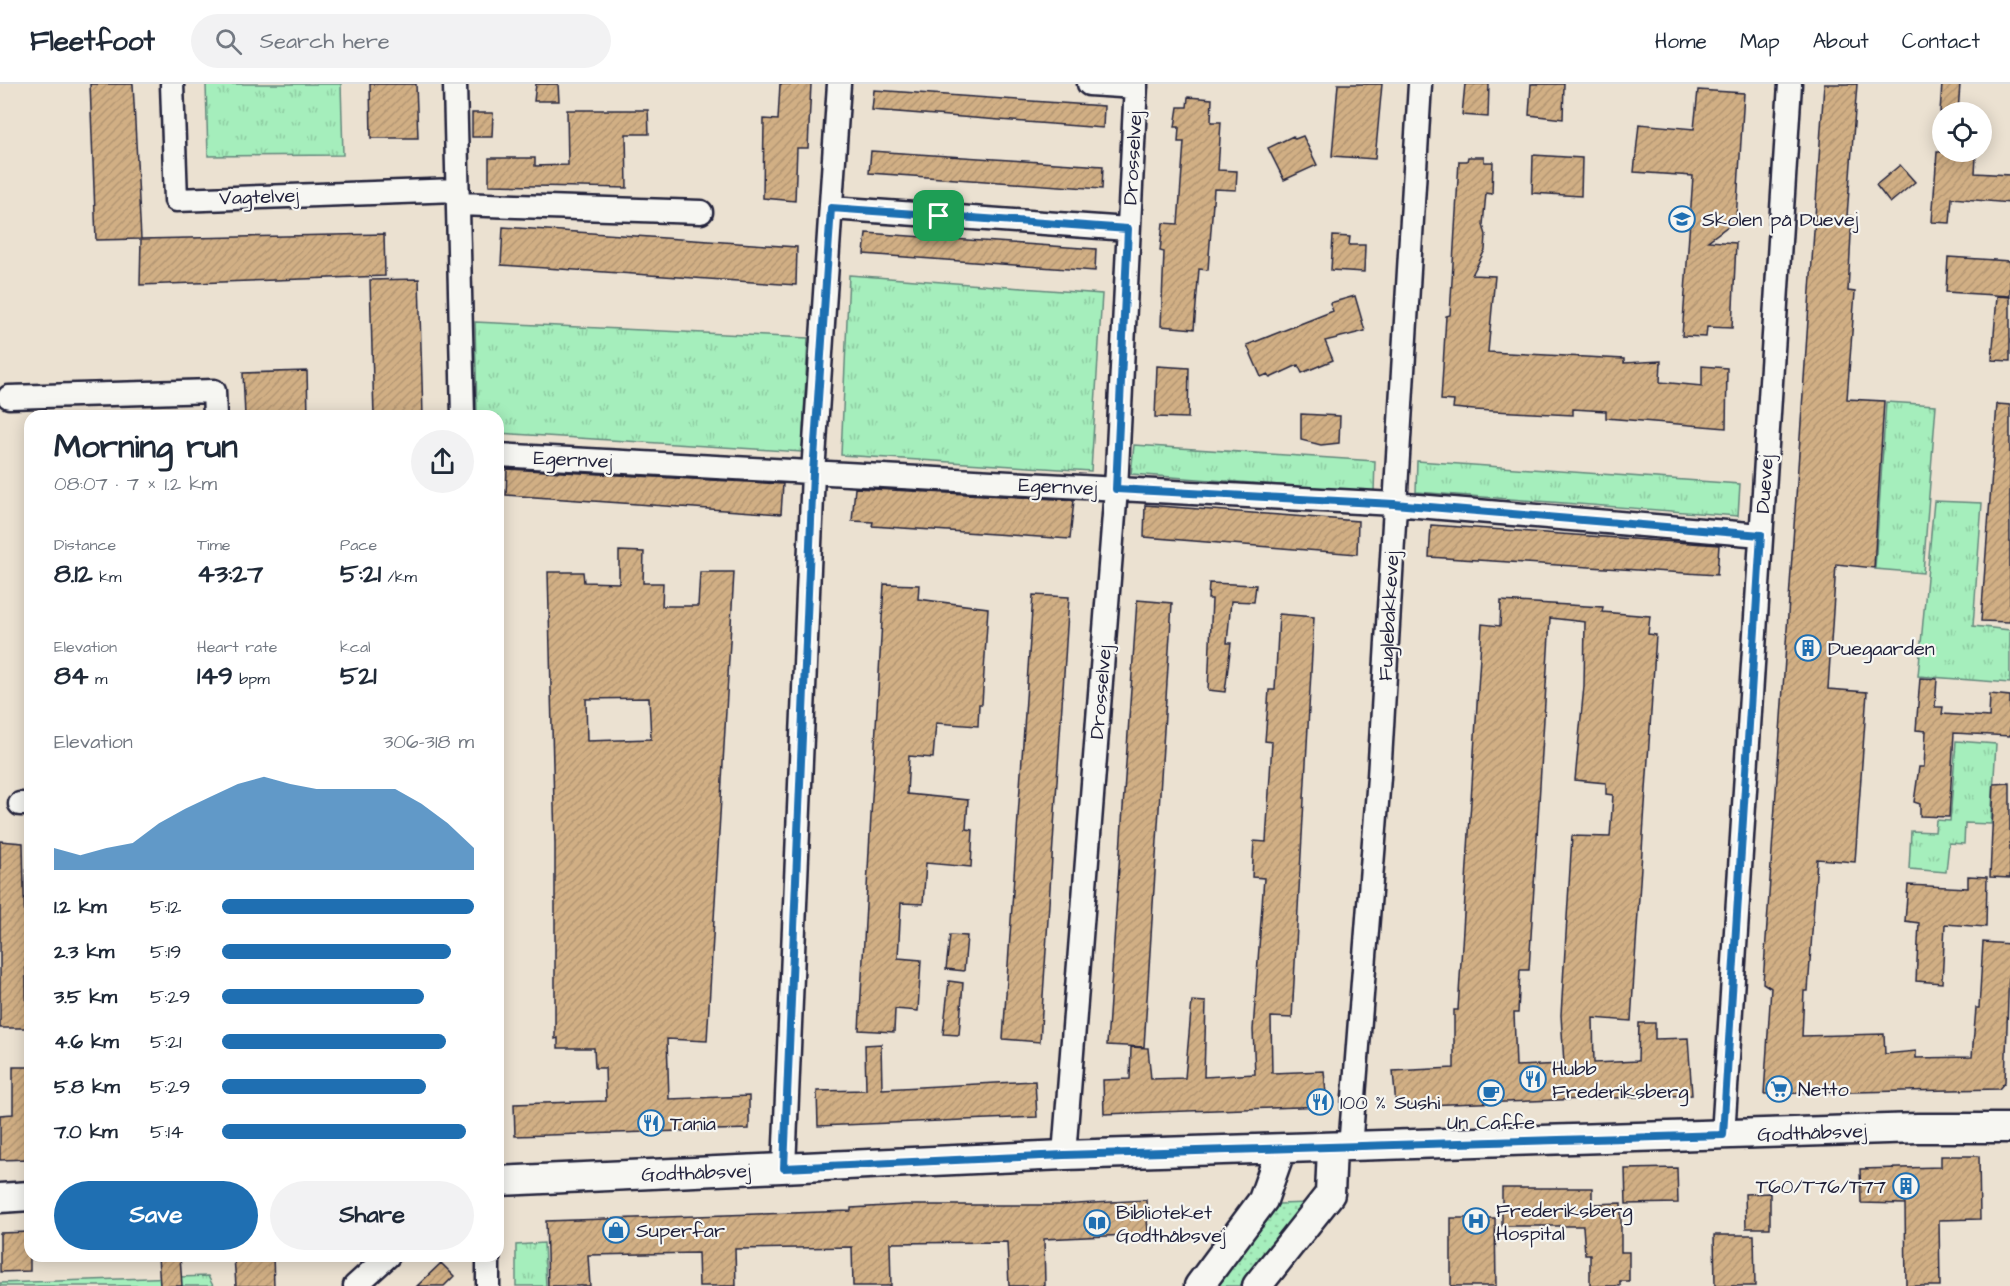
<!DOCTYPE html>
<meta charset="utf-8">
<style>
body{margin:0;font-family:"Architects Daughter",sans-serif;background:#f2f2f3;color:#1f2937;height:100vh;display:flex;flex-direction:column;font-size:22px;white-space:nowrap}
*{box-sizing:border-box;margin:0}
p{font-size:20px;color:#747a83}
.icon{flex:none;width:33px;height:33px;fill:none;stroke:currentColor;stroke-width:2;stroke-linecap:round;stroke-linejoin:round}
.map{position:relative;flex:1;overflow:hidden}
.drawer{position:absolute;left:24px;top:326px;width:480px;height:852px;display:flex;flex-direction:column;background:#fff;border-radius:18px;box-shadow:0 3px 15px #0003}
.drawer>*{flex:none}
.tools{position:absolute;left:1932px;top:18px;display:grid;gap:12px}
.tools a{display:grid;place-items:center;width:60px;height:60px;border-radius:50%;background:#fff;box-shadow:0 3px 15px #0003;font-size:30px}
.pin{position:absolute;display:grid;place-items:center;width:51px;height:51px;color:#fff;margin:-26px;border-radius:12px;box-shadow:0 3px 9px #0006}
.round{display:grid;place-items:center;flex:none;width:63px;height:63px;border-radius:32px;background:#f2f2f3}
.overview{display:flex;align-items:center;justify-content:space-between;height:102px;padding:0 30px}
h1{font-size:33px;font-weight:700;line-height:45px}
.figures{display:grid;grid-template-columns:repeat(3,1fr);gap:9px;height:102px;padding:6px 30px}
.figures div{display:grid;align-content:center}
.figures b{font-size:26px;font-weight:700}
.figures small{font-size:16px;font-weight:400}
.figures p{font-size:16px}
.chart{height:168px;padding:12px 30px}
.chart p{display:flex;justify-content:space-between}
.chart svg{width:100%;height:108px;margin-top:6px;fill:#1f6fb2;opacity:.7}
.button{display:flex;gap:12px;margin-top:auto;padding:12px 30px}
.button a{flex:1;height:69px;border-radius:36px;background:#1f6fb2;color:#fff;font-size:24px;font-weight:700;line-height:69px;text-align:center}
.button a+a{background:#f2f2f3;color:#1f2937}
ul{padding:0 30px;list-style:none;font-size:20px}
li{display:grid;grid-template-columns:96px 72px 1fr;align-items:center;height:45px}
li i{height:15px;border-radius:8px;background:#1f6fb2}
header{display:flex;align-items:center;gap:36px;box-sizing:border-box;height:84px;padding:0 30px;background:#fff;border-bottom:2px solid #e0e1e3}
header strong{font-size:28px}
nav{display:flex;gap:33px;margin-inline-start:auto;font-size:21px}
.search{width:420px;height:54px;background:#f2f2f3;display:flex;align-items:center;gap:15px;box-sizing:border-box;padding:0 21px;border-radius:33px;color:#747a83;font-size:22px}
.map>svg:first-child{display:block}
</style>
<header>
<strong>Fleetfoot</strong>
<div class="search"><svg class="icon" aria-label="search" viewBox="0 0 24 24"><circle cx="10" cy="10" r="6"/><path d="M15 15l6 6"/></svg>Search here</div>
<nav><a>Home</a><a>Map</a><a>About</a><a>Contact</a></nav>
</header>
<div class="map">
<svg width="2010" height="1202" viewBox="0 0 2010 1202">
<defs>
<pattern id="grass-dots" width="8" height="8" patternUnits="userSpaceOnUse" patternTransform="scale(1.5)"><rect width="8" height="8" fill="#a5eebc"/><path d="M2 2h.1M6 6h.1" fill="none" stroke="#8ecca2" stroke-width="1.8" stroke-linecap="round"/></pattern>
<pattern id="park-tufts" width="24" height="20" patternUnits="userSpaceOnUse" patternTransform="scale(1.5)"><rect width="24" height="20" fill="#a5eebc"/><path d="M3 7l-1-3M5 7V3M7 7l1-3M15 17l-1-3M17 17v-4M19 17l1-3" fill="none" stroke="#8ecca2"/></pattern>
<pattern id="building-hatch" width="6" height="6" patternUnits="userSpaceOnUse" patternTransform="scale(1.5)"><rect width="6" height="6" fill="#d1af84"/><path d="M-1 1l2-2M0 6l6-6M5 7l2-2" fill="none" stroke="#b39673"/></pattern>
</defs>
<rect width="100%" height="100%" fill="#ebe1d1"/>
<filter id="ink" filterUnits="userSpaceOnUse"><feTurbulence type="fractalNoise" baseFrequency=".0167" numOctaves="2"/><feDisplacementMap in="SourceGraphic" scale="12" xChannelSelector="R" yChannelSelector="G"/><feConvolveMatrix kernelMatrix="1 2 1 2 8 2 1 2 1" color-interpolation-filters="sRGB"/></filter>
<g filter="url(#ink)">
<path fill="url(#grass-dots)" stroke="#64887c" stroke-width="1.5" d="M1308,1119l-68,83h-28l67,-82z"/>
<path fill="url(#park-tufts)" stroke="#64887c" stroke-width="1.5" d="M206,0h135l2,71 -135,1z
M849,191l253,19 -11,177 -250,-16z
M475,238l333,16 -6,114 -304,-19v-17l-21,-1z
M1886,318l50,3 -13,168 -48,-4z
M1134,361l241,16 -1,31 -243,-18z
M1417,377l323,23 -2,32 -322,-24z
M1934,417l48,2 -9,123 37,4v53l-92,-7z
M1956,657l40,3 -5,80 -26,-1 -1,21 -15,-1 -3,29 -37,-3 2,-38 24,1 1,-12 14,1z
M544,1159l2,43h-30v-41z
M208,1192l5,10h-213v-3z"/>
<path fill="url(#building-hatch)" stroke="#22223b" stroke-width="1.5" fill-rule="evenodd" d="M90,0h43l8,155 -45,1z
M370,0h46l2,54h-47z
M536,0h22l1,17h-25z
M780,0h31l-3,64h-11l-2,53 -32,-3 1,-79 14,1z
M1338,0h44l-7,75 -43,-3z
M1465,0h24l-1,33 -26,-2z
M1531,0h33l-1,35 -34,-4z
M1824,0h33l-10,132h5l-4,75 7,1 -8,107 37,2 -10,167 -38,-4 -8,125 39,3 -12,170 -38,-3 -9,132h-4l-2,45 82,-2 1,20 31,-3v7l56,-1 4,-49h3l4,-66 27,2 -5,138 -6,7 -235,5 7,-106 -8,-5z
M1942,0h18l-2,28h-18z
M874,6l230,16 -1,22 -231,-18z
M1698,6l46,3 -8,127 -28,21 28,2 -4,85 -25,-1 -1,10 -24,-1 11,-160 -59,-4 5,-48 55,5z
M1188,13l24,2 -1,23h10l-3,48 19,1 -1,19 -22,-1 -6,81 -9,-1 -5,60 -33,-3 3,-74 -4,-1 3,-28 15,1 6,-82h-6l1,-15h-4l3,-20h9z
M567,26h81l1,24h-23l1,54 -138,-3v-27h46v8l33,-1z
M472,29h21l-1,24h-20z
M1293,52l2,3 8,-3 14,29 -33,15 -16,-32z
M871,67l232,15 -1,23 -233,-16z
M1937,68h18v4l21,1 -1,16 35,2v28l-58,-5 -2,25 -18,-1z
M1533,71l49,3 -1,38 -49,-3z
M1468,73h16v5h9l-1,32 -6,-1 -3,32 3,10 -1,15 -13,25 23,1 -7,76 136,7v4l37,-2 -1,21 42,4v-20l25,2 -1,60 -120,-10v-7l-33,-2v6l-99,-5 -21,-2 1,-7 -13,-1 5,-84 4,-1 9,-154h8z
M1900,81l15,17 -25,21 -14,-18z
M503,143l294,20 -1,38 -295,-20z
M866,149l230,16 -1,22 -231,-17z
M384,150l1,42 -245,9 1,-46z
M1333,152l17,1 -1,8h16l-1,27 -33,-2z
M1948,173l62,4v35l-64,-4z
M419,195l4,137h-49l-4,-136z
M1355,212l10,35 -40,10 8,19 -31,13 -4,-8 -28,13 -2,-4 -7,3 -14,-32 86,-34 -3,-8z
M1997,212l13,1v64l-18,-1z
M1157,282l32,2 -1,50 -33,-1z
M307,287l1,45h-63l-2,-43z
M1997,320l13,1v217l-29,-1z
M1301,330l39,2 -1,27 -18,2 -20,-5z
M507,385l276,15 -2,30 -275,-19z
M855,404l219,12 -4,39 -198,-13 1,-4 -21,-1z
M1145,421l213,16 -1,33 -213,-17z
M1431,441l288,20 -2,30 -288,-18z
M619,467l25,1 -1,31h20l-1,23h36l2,-34h34l-27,469 -40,-2 2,60 80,-3v33l-234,7 -1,-32 92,-3 -1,-33h-10l-1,-20h-36v-10l-3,1v-195l-7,-272h35l1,10 35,1zM649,614l2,41 -64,2 -1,-42z
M1209,499l47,2 -2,17 -23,-1 -4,42h4l-6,49 -17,-2 4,-91h-4z
M884,500l35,1 -1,14 70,9 -6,96h-3l-1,22 -42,-3 -3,35 -24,-2 -2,38 61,6 -2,29 7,1 -2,37 -45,-4 -3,41 -22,-1 -3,55 23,2 -3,51 -23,-2 -1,23 -35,-2z
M1033,511l36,2 -29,445 -37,-3z
M1137,516l35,3 -28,444 -37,-2z
M1501,517l102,6 -1,5 48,4 -2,18 8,1 -25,386 -38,-3 1,45 44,-2 1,-38h16v16l33,-1 4,57 -296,11 -3,-35 61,-3v-58h4l24,-386 18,2zM1550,534l35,4 -1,64 -9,94 31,3v11l7,1 -3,42 -38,-1 -11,179 3,49 -48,2 -2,-53h4l2,-43h9z
M1279,530l35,3 -22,401 -21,-1 1,56 52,-2 3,35 -223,8 -1,-34 27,-1 1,-32 17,1 3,31 34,-1 7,-77 14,1 -2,75 51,-3 -2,-44 11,-152 -12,-1 2,-36 12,1 6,-100 -7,-1 4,-51h6z
M1920,594l17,1 -2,28h8l-1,7 47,3 1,-23 20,2v40l-56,-3 -5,84 -29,-1v-12l-6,-2 5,-35h5l2,-36 -10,-1z
M2010,699v95l-20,-1 4,-93z
M0,757l23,2 4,185h-27z
M1968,792l19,1 -1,50 -41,-3 -3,59 -26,-2 3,-58 -14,-2 3,-36 60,3z
M950,851l17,1 -3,35 -18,-2z
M949,897l14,2 -4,52 -16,-1z
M881,960l1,45 153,-8 2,36 -219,9 -1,-35 49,-1 -1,-45z
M13,983h17v92l-30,1v-45l13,-1z
M1941,1072h38l1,63 -41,1 1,66h-34l-1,-82 -44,-1 -1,-34 81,-2z
M1677,1084l1,35 -52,1 -1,-35z
M1502,1104h90v16l29,-1v49h8v29h-9v5h-30v-32h-5l-2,-28h-81z
M1770,1109v35h-24l-1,-34z
M1146,1116l2,34 -104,5 1,47h-36l-2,-44 -117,1 1,43h-38l-1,-39 -117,2 1,37h-37l-1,-33 -110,2 2,31h-42l-2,-65 305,-10v-3l54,-3h155z
M1451,1134h44l1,68h-45z
M30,1148v39l-30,1v-39z
M1714,1151h40l1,51h-40z
M158,1172h22l2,30h-22z
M234,1172h39l1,30h-38z
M441,1179l13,13 -10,10h-27z"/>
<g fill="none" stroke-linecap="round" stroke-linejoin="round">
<g stroke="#22223b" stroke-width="27">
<path id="minor" d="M172,0l4,116 281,-10
M455,0l8,332
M1089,0l47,3
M458,120l243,8
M831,124l297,21
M9,313l205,-6 1,25
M498,371l896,49 367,31
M20,720h10
M1723,1051l67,-1051
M1350,1064l29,-371 41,-693
M1064,1071l52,-666 20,-405
M784,1084l29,-695 26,-389
M488,1172v30
M355,1202l33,-30"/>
</g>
<g stroke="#22223b" stroke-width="33">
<path id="tertiary" d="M498,1097l566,-26 854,-27h92
M0,1114l30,-2
M1199,1202l64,-86 18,-51
M1257,1202l73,-92 2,-46"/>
</g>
<use href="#minor" stroke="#f6f6f2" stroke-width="22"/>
<use href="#tertiary" stroke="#f6f6f2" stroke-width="28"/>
</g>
</g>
<g fill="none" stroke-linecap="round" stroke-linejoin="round" filter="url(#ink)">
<g stroke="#fff" stroke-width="12">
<path id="route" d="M831,124l297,21 -12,260 278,15 367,31 -38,600 -659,20 -280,13 29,-695z"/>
</g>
<use href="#route" stroke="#1f6fb2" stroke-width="8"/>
</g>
<defs>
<g id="school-ring" transform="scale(1.35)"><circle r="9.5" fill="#f6f6f2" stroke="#1f6fb2" stroke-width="1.5"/><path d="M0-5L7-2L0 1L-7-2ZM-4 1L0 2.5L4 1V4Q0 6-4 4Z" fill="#1f6fb2"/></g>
<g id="building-ring" transform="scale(1.35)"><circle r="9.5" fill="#f6f6f2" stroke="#1f6fb2" stroke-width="1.5"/><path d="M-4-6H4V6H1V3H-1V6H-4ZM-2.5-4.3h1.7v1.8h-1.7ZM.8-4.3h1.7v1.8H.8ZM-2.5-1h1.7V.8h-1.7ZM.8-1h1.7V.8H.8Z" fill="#1f6fb2"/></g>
<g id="restaurant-ring" transform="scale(1.35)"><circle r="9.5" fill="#f6f6f2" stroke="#1f6fb2" stroke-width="1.5"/><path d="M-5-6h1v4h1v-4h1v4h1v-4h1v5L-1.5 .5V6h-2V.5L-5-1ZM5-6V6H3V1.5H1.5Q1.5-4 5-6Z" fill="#1f6fb2"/></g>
<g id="supermarket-ring" transform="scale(1.35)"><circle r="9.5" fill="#f6f6f2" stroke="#1f6fb2" stroke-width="1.5"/><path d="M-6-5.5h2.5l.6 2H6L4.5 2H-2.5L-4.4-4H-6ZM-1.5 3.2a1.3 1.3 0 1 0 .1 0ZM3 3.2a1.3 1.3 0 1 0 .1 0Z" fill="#1f6fb2"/></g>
<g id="cafe-ring" transform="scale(1.35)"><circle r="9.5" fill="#f6f6f2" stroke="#1f6fb2" stroke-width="1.5"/><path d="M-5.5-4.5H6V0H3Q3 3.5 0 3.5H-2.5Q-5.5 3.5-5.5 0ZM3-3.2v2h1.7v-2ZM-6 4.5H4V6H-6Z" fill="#1f6fb2"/></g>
<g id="hospital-ring" transform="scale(1.35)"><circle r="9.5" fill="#f6f6f2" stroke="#1f6fb2" stroke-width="1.5"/><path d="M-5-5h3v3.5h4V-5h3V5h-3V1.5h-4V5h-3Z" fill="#1f6fb2"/></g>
<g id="library-ring" transform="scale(1.35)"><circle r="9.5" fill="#f6f6f2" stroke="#1f6fb2" stroke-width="1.5"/><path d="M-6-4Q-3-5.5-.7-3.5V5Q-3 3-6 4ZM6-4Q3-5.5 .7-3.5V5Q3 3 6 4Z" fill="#1f6fb2"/></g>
<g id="shop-ring" transform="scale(1.35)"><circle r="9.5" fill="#f6f6f2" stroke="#1f6fb2" stroke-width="1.5"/><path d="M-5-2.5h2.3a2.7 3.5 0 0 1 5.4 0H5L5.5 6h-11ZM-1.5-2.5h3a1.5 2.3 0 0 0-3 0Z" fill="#1f6fb2"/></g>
</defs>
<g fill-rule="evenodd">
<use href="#school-ring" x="1682" y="135"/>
<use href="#building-ring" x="1808" y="564"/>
<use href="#restaurant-ring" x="1533" y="995"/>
<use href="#supermarket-ring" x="1779" y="1005"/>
<use href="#cafe-ring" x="1491" y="1009"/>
<use href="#restaurant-ring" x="1320" y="1018"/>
<use href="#restaurant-ring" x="651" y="1039"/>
<use href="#building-ring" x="1906" y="1102"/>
<use href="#hospital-ring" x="1476" y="1137"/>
<use href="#library-ring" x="1097" y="1139"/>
<use href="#shop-ring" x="616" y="1146"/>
</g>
<g text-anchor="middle" stroke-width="4.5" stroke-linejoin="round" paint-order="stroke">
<g font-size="20" fill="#22223b" stroke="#f6f6f2">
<text transform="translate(1132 74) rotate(-87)" y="7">Drosselvej</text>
<text transform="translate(259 112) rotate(-2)" y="7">Vagtelvej</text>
<text transform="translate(573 375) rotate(3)" y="7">Egernvej</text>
<text transform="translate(1764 400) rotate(-86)" y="7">Duevej</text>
<text transform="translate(1058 402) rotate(3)" y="7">Egernvej</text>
<text transform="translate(1388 532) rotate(-87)" y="7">Fuglebakkevej</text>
<text transform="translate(1100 608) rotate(-85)" y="7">Drosselvej</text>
<text transform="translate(1812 1048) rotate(-2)" y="7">Godthåbsvej</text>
<text transform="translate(696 1088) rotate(-2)" y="7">Godthåbsvej</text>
</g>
<g font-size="20" fill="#22223b" stroke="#f6f6f2" text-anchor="start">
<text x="1702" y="142">Skolen på Duevej</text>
<text x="1828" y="571">Duegaarden</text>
<text x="1552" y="991">Hubb<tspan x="1552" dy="23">Frederiksberg</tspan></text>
<text x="1798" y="1012">Netto</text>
<text x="1340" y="1025">100 % Sushi</text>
<text x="1491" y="1045" text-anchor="middle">Un Caffe</text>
<text x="670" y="1046">Tania</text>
<text x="1886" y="1109" text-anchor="end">T60/T76/T77</text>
<text x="1496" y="1133">Frederiksberg<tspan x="1496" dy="23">Hospital</tspan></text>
<text x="1116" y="1135">Biblioteket<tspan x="1116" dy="23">Godthåbsvej</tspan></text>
<text x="636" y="1153">Superfar</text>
</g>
</g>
</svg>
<div class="tools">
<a><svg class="icon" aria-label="locate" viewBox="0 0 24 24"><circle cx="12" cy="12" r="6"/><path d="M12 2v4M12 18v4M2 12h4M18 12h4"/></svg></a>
</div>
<div class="pin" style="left:939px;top:132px;background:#1e9e55"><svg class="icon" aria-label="arrive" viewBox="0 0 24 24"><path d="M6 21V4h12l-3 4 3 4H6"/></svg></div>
<section class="drawer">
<div class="overview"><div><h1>Morning run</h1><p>08:07 · 7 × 1.2 km</p></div><a class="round"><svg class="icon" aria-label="share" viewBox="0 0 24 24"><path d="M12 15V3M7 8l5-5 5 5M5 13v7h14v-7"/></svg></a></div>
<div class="figures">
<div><p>Distance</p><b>8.12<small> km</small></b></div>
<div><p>Time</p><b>43:27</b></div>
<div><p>Pace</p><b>5:21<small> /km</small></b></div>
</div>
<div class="figures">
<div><p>Elevation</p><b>84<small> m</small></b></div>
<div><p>Heart rate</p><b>149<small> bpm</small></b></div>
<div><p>kcal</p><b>521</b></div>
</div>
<div class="chart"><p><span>Elevation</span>306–318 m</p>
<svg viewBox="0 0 160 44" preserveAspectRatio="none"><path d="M0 44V35L10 38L20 35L30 33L40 25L50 19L60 14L70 9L80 6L90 9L100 11L110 11L120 11L130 11L140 17L150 25L160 35V44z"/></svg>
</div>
<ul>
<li><b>1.2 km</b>5:12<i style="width:100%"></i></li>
<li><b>2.3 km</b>5:19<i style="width:91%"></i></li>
<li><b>3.5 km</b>5:29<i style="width:80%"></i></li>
<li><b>4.6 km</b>5:21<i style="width:89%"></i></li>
<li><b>5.8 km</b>5:29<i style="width:81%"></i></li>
<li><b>7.0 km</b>5:14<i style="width:97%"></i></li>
</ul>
<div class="button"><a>Save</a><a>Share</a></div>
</section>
</div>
